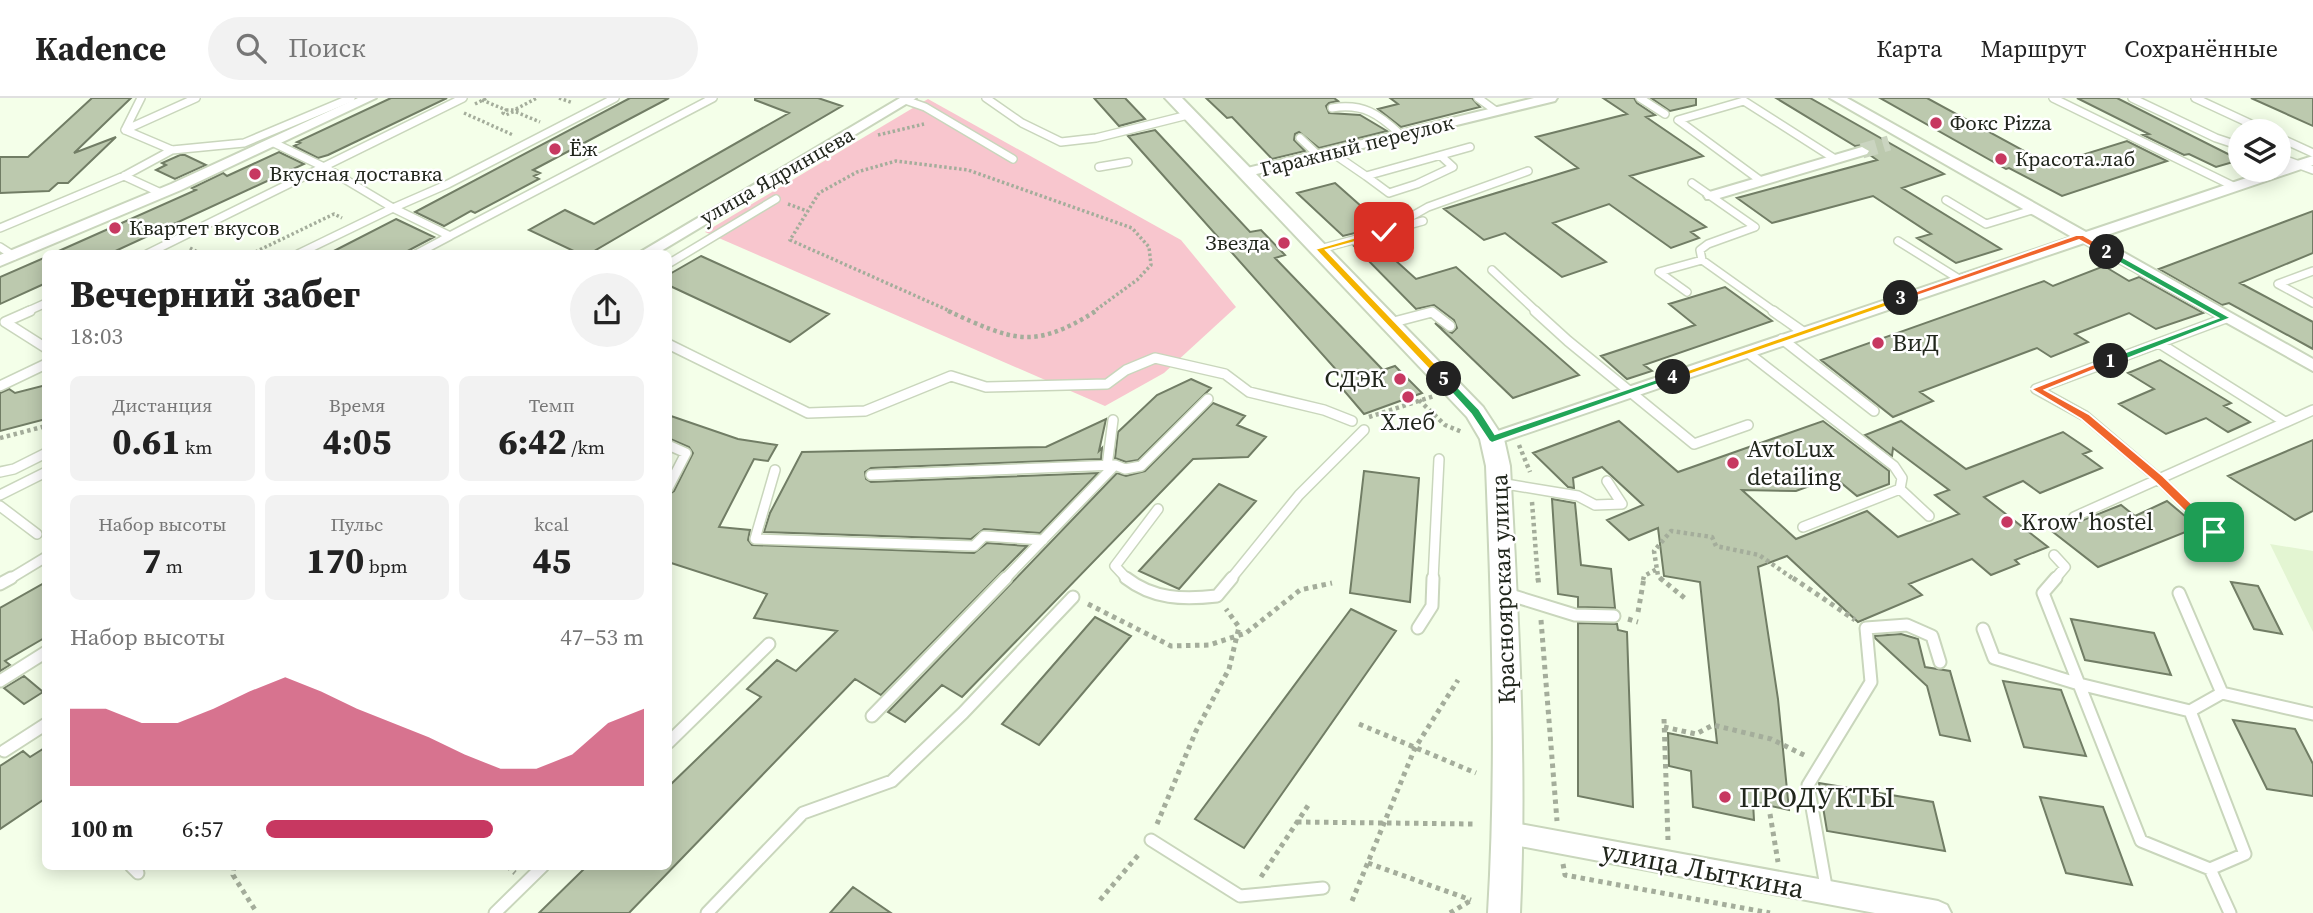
<!DOCTYPE html>
<html lang="ru">
<meta charset="utf-8">
<style>
body{margin:0;font-family:"Source Serif 4",serif;background:#f2f2f2;color:#222;height:100vh;display:flex;flex-direction:column;font-size:26px;white-space:nowrap}
*{box-sizing:border-box;margin:0}
p{font-size:23px;color:#767676}
.icon{flex:none;width:38px;height:38px;fill:none;stroke:currentColor;stroke-width:2;stroke-linecap:round;stroke-linejoin:round}
.map{position:relative;flex:1;overflow:hidden}
.sheet{position:absolute;left:42px;top:152px;width:630px;height:620px;display:flex;flex-direction:column;background:#fff;border-radius:10px;box-shadow:0 4px 18px #0003}
.sheet>*{flex:none}
.controls{position:absolute;left:2228px;top:21px;display:grid;gap:14px}
.controls a{display:grid;place-items:center;width:63px;height:63px;border-radius:50%;background:#fff;box-shadow:0 4px 18px #0003;font-size:35px}
.pin{position:absolute;display:grid;place-items:center;width:60px;height:60px;color:#fff;margin:-30px;border-radius:14px;box-shadow:0 4px 10px #0006}
.km{position:absolute;width:35px;height:35px;margin:-18px;border-radius:50%;background:#222;color:#fff;font-size:19px;line-height:35px;text-align:center}
.round{display:grid;place-items:center;flex:none;width:74px;height:74px;border-radius:37px;background:#f2f2f2}
.head{display:flex;align-items:center;justify-content:space-between;height:119px;padding:0 28px}
h1{font-size:38px;font-weight:800;line-height:52px}
.metrics{display:grid;grid-template-columns:repeat(3,1fr);gap:10px;height:119px;padding:7px 28px}
.metrics div{display:grid;align-content:center;border-radius:10px;background:#f2f2f2;text-align:center}
.metrics b{font-size:35px;font-weight:800}
.metrics small{font-size:19px;font-weight:400}
.metrics p{font-size:19px}
.chart{height:196px;padding:14px 28px}
.chart p{display:flex;justify-content:space-between}
.chart svg{width:100%;height:126px;margin-top:7px;fill:#c73861;opacity:.7}
ul{padding:0 28px;list-style:none;font-size:23px}
li{display:grid;grid-template-columns:112px 84px 1fr;align-items:center;height:52px}
li i{height:18px;border-radius:9px;background:#c73861}
header{display:flex;align-items:center;gap:42px;box-sizing:border-box;height:98px;padding:0 35px;background:#fff;border-bottom:2px solid #e0e0e0}
header strong{font-size:33px}
nav{display:flex;gap:38px;margin-inline-start:auto;font-size:24px}
.search{width:490px;height:63px;background:#f2f2f2;display:flex;align-items:center;gap:18px;box-sizing:border-box;padding:0 24px;border-radius:38px;color:#767676;font-size:26px}
.map>svg:first-child{display:block}
</style>
<header>
<strong>Kadence</strong>
<div class="search"><svg class="icon" aria-label="search" viewBox="0 0 24 24"><circle cx="10" cy="10" r="6"/><path d="M15 15l6 6"/></svg>Поиск</div>
<nav><a>Карта</a><a>Маршрут</a><a>Сохранённые</a></nav>
</header>
<div class="map">
<svg width="2313" height="815" viewBox="0 0 2313 815">
<rect width="100%" height="100%" fill="#f4ffe9"/>
<path fill="#e3f5d2" d="M2270,446l43,7v81z"/>
<path fill="#f8c6ce" d="M928,1l253,141 55,67 -72,66 -59,33 -400,-174z"/>
<path fill="#bcc9ae" stroke="#717d65" stroke-width="2" d="M92,0h39l-57,55 42,-16 -48,46h-10l-9,8 -49,2v-36h28z
M391,0h56l-119,57 -10,3 -24,-12 6,-3 -3,-1z
M630,0h39l-136,72 7,3 -6,3 5,3 -64,34 -4,-2 -27,15 -29,-14z
M755,0h63l24,8 -253,148h-9l-51,-24 36,-20 29,14 195,-111 -34,-13z
M1094,0h31l20,21 -26,7z
M1206,0h128l4,3 -9,2 -3,3 3,7 31,2 27,16 -68,17 -20,-16 -4,2 -1,6 11,11 -33,8 -40,-42 -5,1z
M1390,0h82l8,9 -79,20 -23,-18 20,-5z
M1603,0h31l3,5 18,12 -9,2 57,39 -73,20 76,51 -15,5 8,6 -28,10 -62,-44 -56,19 53,39 -44,15 -57,-44 -21,7 -40,-31 134,-41 -42,-31 91,-23z
M1651,0h45v7l-26,6z
M1776,0h34l134,76 -42,14 99,61 -45,14 -39,-25 14,-4 -58,-38 -101,27 -35,-25 140,-38 -7,-5v-6l-7,-4 -8,1z
M1880,0h47l123,67 77,-24 40,20 -105,35 -53,-28 -3,1z
M2077,0h40l123,62 -24,7 -27,-13 -5,1 -41,-20 6,-1z
M2251,0h62v28z
M1155,32l95,102 11,-2 24,25 -10,3 108,112 12,-4 27,27 -58,21 -24,-28 8,-3 -220,-247z
M279,54l25,12 -195,90h-57l144,-64 -4,-2 31,-15 4,3z
M180,57h5l21,10 -31,14 -19,-9 10,-5 -4,-2z
M1335,85l44,39 -20,5 4,4 -20,5 -46,-43z
M2313,113v42l-73,30 73,39v27l-84,-46 -7,2 -63,-36z
M396,121l38,18 -32,17h-74z
M1374,143l42,38 40,-12 123,108 -66,23 -78,-75 17,10 5,-5 -3,-8 -20,-15 -18,4 -62,-63z
M701,158l128,58 -39,28 -122,-57v-10z
M46,159v26l-46,21v-27z
M2104,168l25,15 10,-4 64,36 -47,16 -27,-16 -54,21 13,8 -37,15 -14,-9 -117,44 13,9 -40,16 -72,-57 223,-79 9,5z
M1725,189l47,34 -128,44 8,6 -25,8 -26,-23 94,-31 -26,-21z
M2160,262l71,43 -7,3 26,16 -22,10 -22,-14 -40,16 -47,-30 35,-15 -26,-16z
M1191,281l20,9 -73,72 -12,2 -11,-4 3,-26 39,-37z
M46,287v34l-46,12v-38l9,-4 6,4z
M1213,305l32,13 -8,9 29,12 -18,20 -55,2 -231,238 -20,-12 -37,37 -17,-10 229,-239 9,3 19,-5z
M668,317l70,24 39,6 -9,16 -14,-2 -35,68 31,3 -2,10 4,5 222,8 13,-10 40,3 -146,149 -26,-16 -226,234h-90l48,-47h81v-79l93,-90 -14,-8 30,-29 19,11 41,-40 -83,-13 13,-24 -99,-32v-67l6,-4 19,-38 -4,-6 -21,-9z
M1106,321l-7,32 3,-3 -1,11 -230,9 -6,4 1,7 5,3 227,-9 -58,60 -56,-4 -13,10 -207,-7 6,-19 32,-61 244,-5z
M1619,323l59,51 145,-51 66,50v13l-32,12 -23,-19 -38,14 -54,-1 54,49 71,-28 31,26 61,-23 -24,-19 14,-5 -56,-42 -1,8 -27,-21 36,-14 65,48 97,-37 28,19 -8,3 19,14 -62,25 -17,-12 -39,16 64,50 -33,13 4,4 -28,11 -19,-16 -63,25 13,11 -64,27 -71,-66 -29,11 20,132 11,111 -36,-8 1,18 -61,-13 -2,-36 -22,-5 -1,-33 49,10 -17,-161 -36,-6 -6,-48 -29,12 -22,-20 36,-15 -41,-38 -29,11 1,10 -6,-1 -35,-34z
M2313,342v71l-18,9 -67,-44z
M1364,373l55,7 -9,124 -60,-9z
M1219,386l37,17 -77,88 -40,-18z
M1552,401l23,4 6,62 30,4 4,39 -37,-1v-10l-20,-3z
M2167,403l31,26 -100,40 -45,-35 68,-27 14,11z
M46,484v55l-41,24 5,4 -10,6v-63z
M2231,484l27,4 24,48 -28,-5z
M1351,511l45,22 -152,217 -49,-29z
M1095,519l36,19 -92,109 -37,-21z
M2071,521l83,14 17,42 -86,-15z
M1578,525l39,1 1,6 9,2 6,175 -55,-11z
M1901,536l17,5 7,28 25,4 20,70 -30,-6 -13,-49 -52,-48v-2z
M24,578l19,16 -19,12 -20,-16z
M2003,583l58,9 25,66 -62,-9z
M2233,622l62,9 18,35v32l-46,-7z
M46,649v51l-46,31v-63l23,-15 7,6z
M1819,685l114,19 12,49 -118,-20z
M2040,699l63,10 29,78 -66,-12z
M853,789l38,26h-61z"/>
<g fill="none" stroke-linecap="round" stroke-linejoin="round">
<path stroke="#cad4c0" stroke-width="15" stroke-dasharray="15 7" stroke-linecap="butt" d="M1862,53l27,-8"/>
<g stroke="#c9d6bc" stroke-width="10">
<path id="service-far2" d="M141,0l-16,32 47,20 72,-7 107,-45
M986,0l36,25 39,19 35,-4 92,-23
M1478,0l18,13
M1640,0l25,16
M2053,0l180,88
M2132,0l84,40 24,8
M2195,0l71,33
M905,2l20,7 88,52
M1332,10c31,-5 47,6 69,27
M125,32l71,-32
M2278,39l35,16
M1300,40l18,17
M274,45l52,25 67,40 -95,46
M1331,54l35,24 104,-29
M2278,59l35,13
M1099,69l29,-5
M124,78l37,17
M1366,78l23,17 28,-9 36,-17 -12,-11
M1761,83l-83,-61 66,-19 91,58
M1692,85l63,44 -47,17 -8,6 2,10
M1946,102l40,24 46,-14
M393,110l55,-24 167,-86
M393,110l57,28 -34,18
M0,130l124,-52 48,-26
M1384,134l44,-25 100,-36
M442,142l271,-142
M1898,143l61,38
M0,149l14,9
M1320,151l103,-28
M147,156l316,-156
M668,166l108,-65
M1492,172l45,42
M2313,173l-35,13 35,19
M1687,194l-28,-20 43,-12 73,52
M26,214l20,-9"/>
</g>
<g stroke="#c9d6bc" stroke-width="12">
<path id="service-far1" d="M30,213l-25,11 41,26
M1535,213l33,30 126,103 54,-19
M1773,213l30,21
M1390,225l42,-11 18,14
M1782,241l92,72
M2159,245l126,79
M668,246l140,69 57,-2 86,-35 35,11 121,-3 19,-14 29,-12 70,16 24,18 75,18 28,11
M1747,254l147,114 8,12 -2,11 -97,38
M0,288l46,-22
M668,347l18,8 -18,35
M1115,367l10,4 16,-3 67,-67
M1107,368l6,-46
M775,372l-20,69 219,7 10,-10 59,4
M0,374l14,-3 32,-16
M871,377l244,-10 -111,115
M1500,385l78,13 17,9 27,-1 -15,-23
M1900,391l29,27
M0,397l46,-23
M0,408l37,28
M2074,419l239,-107
M2219,440l-60,-59 -74,-63 -49,-27 190,-71
M2054,457l11,12 -11,13
M8,482l38,-23
M1128,482l-13,-14 43,-57
M1230,482l69,-85 65,-65
M1433,482l6,-121"/>
</g>
<g stroke="#c9d6bc" stroke-width="15">
<path id="service" d="M1126,480c27,21 57,22 91,18l15,-18
M2056,480l-13,15 98,248 69,28 20,44
M0,486l11,-6
M2179,495l43,100 91,21
M1507,496l68,21 39,1
M1418,530l14,-22 1,-28
M1983,531l11,29 85,26 111,27
M0,583l46,-29
M872,618l134,-138
M668,645l101,-99
M4,653l42,-27
M1151,742l89,56 83,-8
M131,768l7,7
M2210,771l35,-15 -55,-143 32,-18
M1827,794l-19,-107 63,-103 -5,-54 41,-3 25,11 8,26
M495,815l48,-47
M707,815l96,-100 89,-32 71,-68 110,-116"/>
</g>
<g stroke="#c9d6bc" stroke-width="4">
<path id="minor" d="M358,0h18l-195,92 -181,76v-11l171,-71z
M900,0h16l-260,156h-19z
M1534,0h23l-2,3 -311,76 -7,-4 2,-3z
M1830,0h17l239,134 184,-62h8v-3l35,-11v9l-215,73 215,121v12l-229,-128 -586,200h-12l-3,-4 3,-4 586,-198z
M1862,49l7,4 -2,3 -151,45h-10l-2,-3 2,-3z
M1509,724l429,79 9,4 4,8h-76l-366,-69 -9,-3 -3,-8 3,-8z"/>
</g>
<g stroke="#c9d6bc" stroke-width="4">
<path id="tertiary" d="M1165,0h17l301,309 21,32 6,27c8,149 17,298 10,447h-32c9,-149 4,-298 -2,-447l-6,-27 -13,-22z"/>
</g>
<path stroke="#a4ad9b" stroke-width="3.5" stroke-dasharray="2.5 2.5" stroke-linecap="butt" d="M559,0l14,5
M482,2l24,10
M475,6l12,-6
M516,11l21,-11
M506,12h11l-11,5 -3,-2z
M516,14l24,10
M464,15l49,22
M878,37l46,-11
M788,106l19,7
M190,150l11,6
M251,156l83,-40 8,4
M952,214l-162,-72 29,-47 38,-21 39,-11 72,9 164,58 17,19 2,18 -14,15 -44,32"/>
<path stroke="#a4ad9b" stroke-width="4.5" stroke-dasharray="3.5 3.5" stroke-linecap="butt" d="M948,213c65,29 84,40 148,0
M1419,302l26,25 17,7
M1369,319l65,-21
M0,340l46,-12
M1519,347l11,27
M1532,404l6,78
M1643,482l1,-4 13,-7
M1662,482l-4,-4 -4,-25 17,-20 41,6 4,9 43,9 36,25"/>
<path stroke="#a4ad9b" stroke-width="5" stroke-dasharray="4.5 4.5" stroke-linecap="butt" d="M1538,480l1,9
M1660,480l27,22
M1793,480l62,42
M1088,506l83,42 38,-1 37,-12 54,-43 32,-7
M1638,514l6,-34
M1628,521l10,3
M1541,522l16,201
M1664,621l4,121
M1359,626l117,49
M1664,629l32,7 17,-9 58,14 37,18
M1770,716l8,48
M1297,724l177,2
M1157,726l39,-93 33,-62 10,-42 -13,-18
M1368,765l103,37
M1563,766l2,11 205,38
M234,768l-1,9 24,38
M507,768l8,7
M1261,779l48,-73
M1100,802l40,-47
M1352,803l63,-153 43,-68
M1450,815l20,-12"/>
<use href="#service-far2" stroke="#fff" stroke-width="7"/>
<use href="#service-far1" stroke="#fff" stroke-width="9"/>
<use href="#service" stroke="#fff" stroke-width="11"/>
<use href="#minor" fill="#fff" fill-rule="evenodd"/>
<use href="#tertiary" fill="#fff" fill-rule="evenodd"/>
</g>
<path fill="#f0652b" stroke="#fff" stroke-width="2" d="M2107,261l9,2 -71,29 44,24 74,62 55,53v6h-9l-54,-53 -74,-63 -50,-30z"/>
<path fill="#22a559" stroke="#fff" stroke-width="2" d="M2104,152h6l121,68 -117,46h-7v-5l111,-41 -114,-64z"/>
<path fill="#f0652b" stroke="#fff" stroke-width="2" d="M2076,137h7l29,17 -8,2 -25,-14 -174,60 -8,-2z"/>
<path fill="#f5b400" stroke="#fff" stroke-width="2" d="M1901,198h4v4l-228,79 -9,-2z"/>
<path fill="#22a559" stroke="#fff" stroke-width="2" d="M1669,277l9,2 -186,66 -3,-2 -18,-27 -32,-35 9,-2 31,32 16,25z"/>
<path fill="#f5b400" stroke="#fff" stroke-width="2" d="M1384,131l5,3 -1,1 -62,17 122,127v4h-8l-125,-132z"/>
<g fill="#c73861" stroke="#fff" stroke-width="2.5">
<circle cx="1936" cy="25" r="7"/>
<circle cx="555" cy="51" r="7"/>
<circle cx="2001" cy="61" r="7"/>
<circle cx="255" cy="76" r="7"/>
<circle cx="115" cy="130" r="7"/>
<circle cx="1284" cy="145" r="7"/>
<circle cx="1878" cy="245" r="7"/>
<circle cx="1400" cy="281" r="7"/>
<circle cx="1408" cy="299" r="7"/>
<circle cx="1733" cy="365" r="7"/>
<circle cx="2007" cy="424" r="7"/>
<circle cx="1725" cy="699" r="7"/>
</g>
<g text-anchor="middle" stroke-width="5" stroke-linejoin="round" paint-order="stroke">
<g font-size="21" fill="#21261c" stroke="#fff" text-anchor="start">
<text x="1950" y="32">Фокс Pizza</text>
<text x="569" y="58">Ёж</text>
<text x="2015" y="68">Красота.лаб</text>
<text x="269" y="83">Вкусная доставка</text>
<text x="129" y="137">Квартет вкусов</text>
<text x="1270" y="152" text-anchor="end">Звезда</text>
</g>
<g font-size="21" fill="#21261c" stroke="#fff">
<text transform="translate(1357 48) rotate(-14)" y="7">Гаражный переулок</text>
<text transform="translate(777 78) rotate(-30)" y="7">улица Ядринцева</text>
</g>
<g font-size="24" fill="#21261c" stroke="#fff" text-anchor="start">
<text x="1892" y="253">ВиД</text>
<text x="1386" y="289" text-anchor="end">СДЭК</text>
<text x="1408" y="332" text-anchor="middle">Хлеб</text>
<text x="1747" y="359">AvtoLux<tspan x="1747" dy="28">detailing</tspan></text>
<text x="2021" y="432">Krow' hostel</text>
</g>
<g font-size="24" fill="#21261c" stroke="#fff">
<text transform="translate(1503 491) rotate(-92)" y="8">Красноярская улица</text>
</g>
<g font-size="28" fill="#21261c" stroke="#fff" text-anchor="start">
<text x="1739" y="709">ПРОДУКТЫ</text>
</g>
<g font-size="28" fill="#21261c" stroke="#fff">
<text transform="translate(1703 771) rotate(11)" y="10">улица Лыткина</text>
</g>
</g>
</svg>
<div class="controls">
<a><svg class="icon" aria-label="layers" viewBox="0 0 24 24"><path d="M12 4l9 5-9 5-9-5zM3 14l9 5 9-5"/></svg></a>
</div>
<div class="pin" style="left:2214px;top:434px;background:#1e9e55"><svg class="icon" aria-label="arrive" viewBox="0 0 24 24"><path d="M6 21V4h12l-3 4 3 4H6"/></svg></div>
<div class="pin" style="left:1384px;top:134px;background:#d93025"><svg class="icon" aria-label="check" viewBox="0 0 24 24"><path d="M5 12l5 5 9-10"/></svg></div>
<b class="km" style="left:2111px;top:263px">1</b>
<b class="km" style="left:2107px;top:154px">2</b>
<b class="km" style="left:1901px;top:200px">3</b>
<b class="km" style="left:1673px;top:279px">4</b>
<b class="km" style="left:1444px;top:281px">5</b>
<section class="sheet">
<div class="head"><div><h1>Вечерний забег</h1><p>18:03</p></div><a class="round"><svg class="icon" aria-label="share" viewBox="0 0 24 24"><path d="M12 15V3M7 8l5-5 5 5M5 13v7h14v-7"/></svg></a></div>
<div class="metrics">
<div><p>Дистанция</p><b>0.61<small> km</small></b></div>
<div><p>Время</p><b>4:05</b></div>
<div><p>Темп</p><b>6:42<small> /km</small></b></div>
</div>
<div class="metrics">
<div><p>Набор высоты</p><b>7<small> m</small></b></div>
<div><p>Пульс</p><b>170<small> bpm</small></b></div>
<div><p>kcal</p><b>45</b></div>
</div>
<div class="chart"><p><span>Набор высоты</span>47–53 m</p>
<svg viewBox="0 0 160 44" preserveAspectRatio="none"><path d="M0 44V17L10 17L20 22L30 22L40 17L50 11L60 6L70 11L80 17L90 22L100 27L110 33L120 38L130 38L140 33L150 22L160 17V44z"/></svg>
</div>
<ul>
<li><b>100 m</b>6:57<i style="width:60%"></i></li>
</ul>
</section>
</div>
